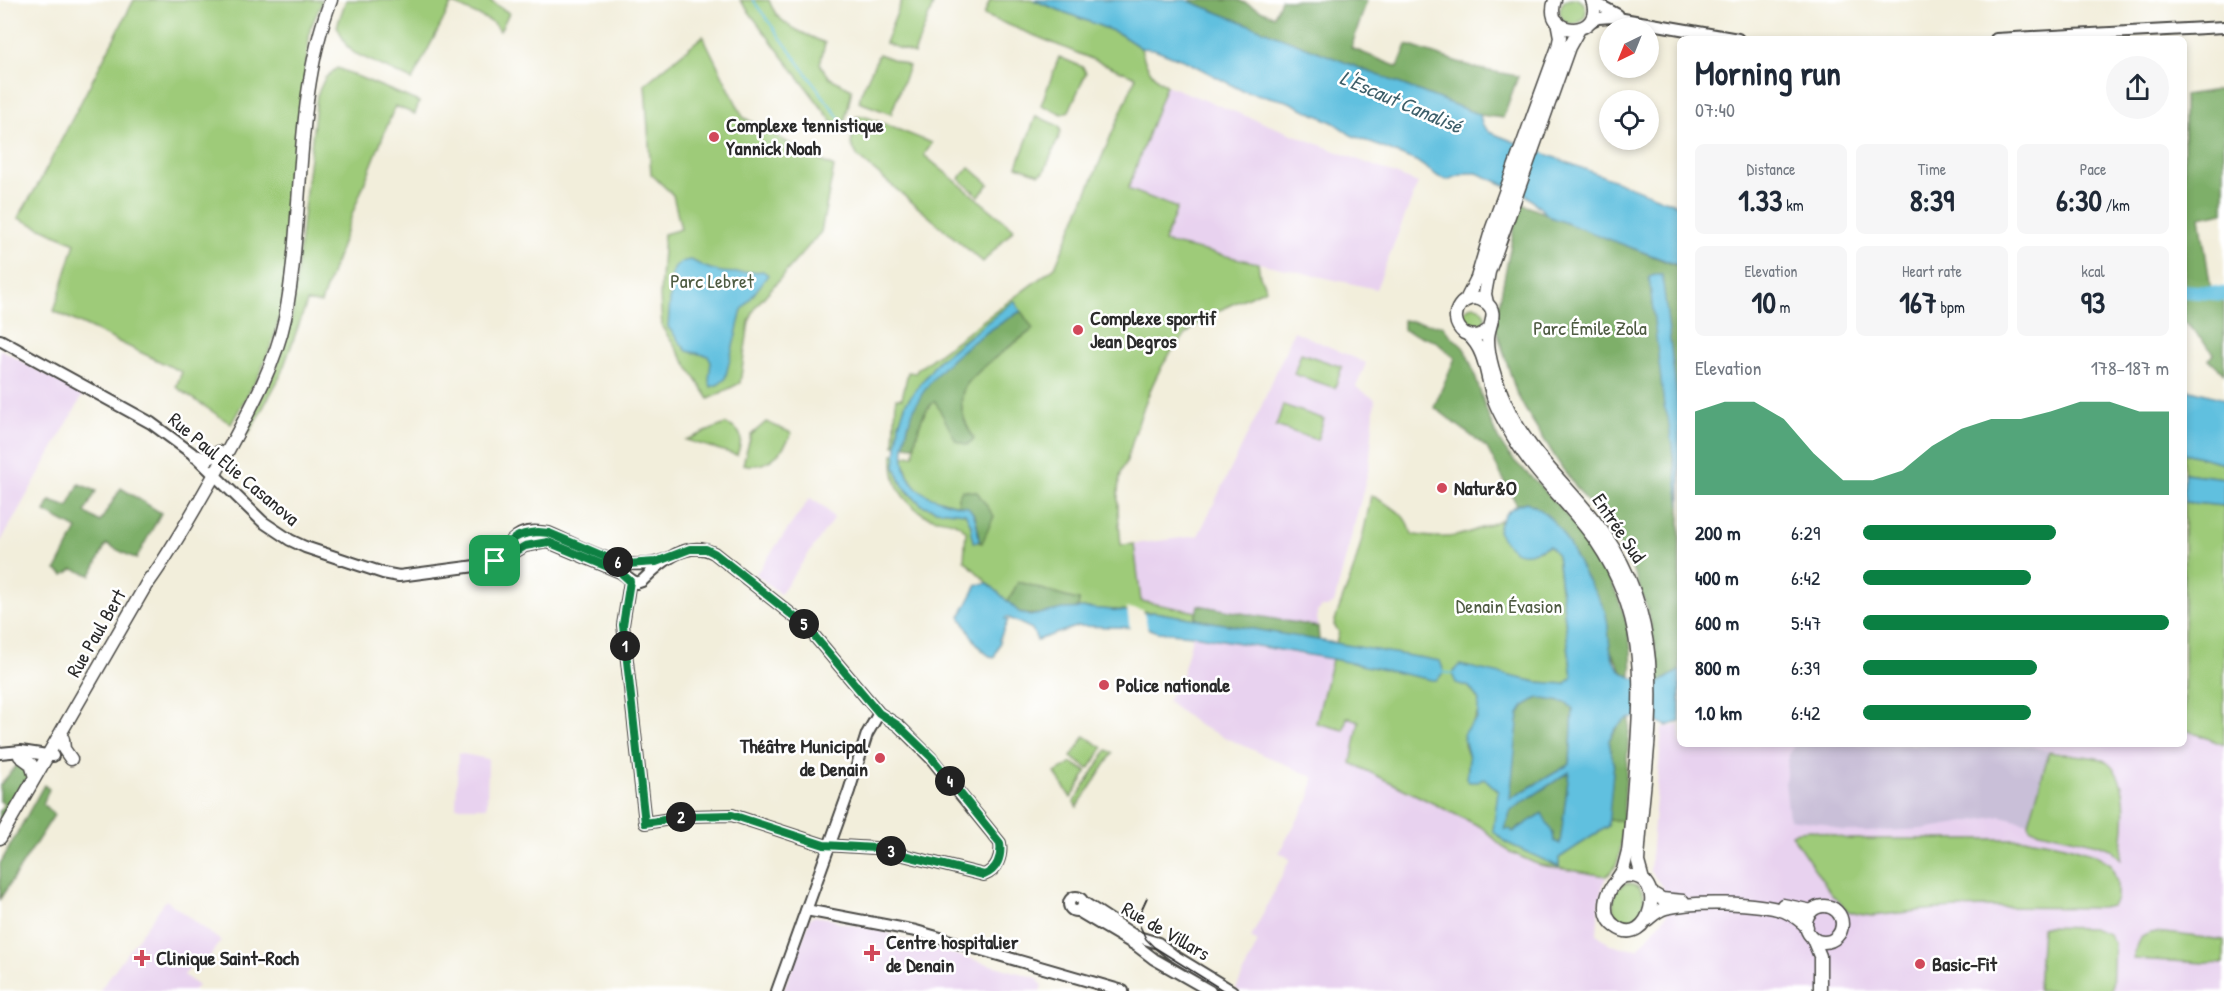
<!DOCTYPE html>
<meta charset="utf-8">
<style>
body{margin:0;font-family:"Patrick Hand",sans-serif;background:#f6f6f7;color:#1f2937;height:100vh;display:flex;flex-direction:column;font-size:22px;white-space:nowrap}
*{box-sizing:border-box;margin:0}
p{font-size:20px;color:#747a83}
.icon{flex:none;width:33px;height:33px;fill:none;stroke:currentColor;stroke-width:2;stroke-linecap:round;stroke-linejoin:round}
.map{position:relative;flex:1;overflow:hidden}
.panel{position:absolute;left:1677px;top:36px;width:510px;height:711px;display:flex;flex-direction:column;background:#fff;border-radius:9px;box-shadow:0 3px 9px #0003}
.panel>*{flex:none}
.needle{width:39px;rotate:223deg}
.tools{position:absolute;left:1599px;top:18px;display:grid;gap:12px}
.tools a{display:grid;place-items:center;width:60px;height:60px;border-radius:50%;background:#fff;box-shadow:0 3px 9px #0003;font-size:30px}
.pin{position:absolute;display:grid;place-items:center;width:51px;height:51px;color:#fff;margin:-26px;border-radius:12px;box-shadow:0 3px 9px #0006}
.km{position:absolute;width:30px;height:30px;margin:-15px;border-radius:50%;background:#222;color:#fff;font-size:16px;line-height:30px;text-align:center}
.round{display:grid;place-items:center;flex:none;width:63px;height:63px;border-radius:32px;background:#f6f6f7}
.overview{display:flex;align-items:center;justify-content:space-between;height:102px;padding:0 18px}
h1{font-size:33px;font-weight:700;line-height:45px}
.stats{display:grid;grid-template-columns:repeat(3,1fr);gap:9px;height:102px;padding:6px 18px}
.stats div{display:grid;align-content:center;border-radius:9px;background:#f6f6f7;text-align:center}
.stats b{font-size:30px;font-weight:700}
.stats small{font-size:16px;font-weight:400}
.stats p{font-size:16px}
.chart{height:168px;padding:12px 18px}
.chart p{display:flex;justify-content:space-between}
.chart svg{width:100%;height:108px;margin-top:6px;fill:#0b8043;opacity:.7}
ul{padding:0 18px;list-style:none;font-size:20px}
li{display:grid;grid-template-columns:96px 72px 1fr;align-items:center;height:45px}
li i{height:15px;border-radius:8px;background:#0b8043}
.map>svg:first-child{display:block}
</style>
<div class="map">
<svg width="2224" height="991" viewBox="0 0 2224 991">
<rect width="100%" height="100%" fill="#fff"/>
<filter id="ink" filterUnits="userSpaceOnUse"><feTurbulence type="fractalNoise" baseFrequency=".0167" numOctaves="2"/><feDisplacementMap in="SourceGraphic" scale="12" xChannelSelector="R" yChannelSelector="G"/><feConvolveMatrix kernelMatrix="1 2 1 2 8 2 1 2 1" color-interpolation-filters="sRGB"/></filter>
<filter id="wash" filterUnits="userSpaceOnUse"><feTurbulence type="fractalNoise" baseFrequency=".008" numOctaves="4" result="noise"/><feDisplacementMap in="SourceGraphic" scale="24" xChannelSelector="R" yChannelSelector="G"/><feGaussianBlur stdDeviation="1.35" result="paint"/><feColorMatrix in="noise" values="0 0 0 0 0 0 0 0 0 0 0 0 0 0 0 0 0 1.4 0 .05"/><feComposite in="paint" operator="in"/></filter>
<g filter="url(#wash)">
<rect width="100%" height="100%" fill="#f2eedb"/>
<path fill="#e8d2ef" d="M1166,85l252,98 -42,106 -213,-47 -35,-53z
M1294,331l72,32 -10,24 19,12 -6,69 -35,135 -7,4h-5l-5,5 1,15 -2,1 -118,-23 -1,7 -56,-11 -7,-57 64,-8 63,-129z
M0,349l83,46 -83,148z
M810,498l14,9 10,11 -54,76 -24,-20z
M1193,635l139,24 -16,64 28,7 3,-13 13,5 -9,41 130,64 27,24 31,14 67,11 -7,26 -2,32 13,11 28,4 29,-35 -5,-28 -12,-15 12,-143 18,-3v19h504v-15l40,16v246h-984l-4,-2 22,-47 -7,-4 39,-79 -11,-7 31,-54 3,-21 -115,-52 -31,-24 16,-29z
M458,753l30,6 -1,48h-31z
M166,900l55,41 -22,30 -7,-5 -8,9 14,11 -5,5h-94z
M814,916l21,3 2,3 44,8 24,10 132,38 5,8 -2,5h-257l27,-73z"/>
<path fill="#c9bfd8" d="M1795,744h230l24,8 -20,71 -28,-7 -78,13 -58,3 -22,-1 -22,-8 -32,-4 -4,-37 4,-28z"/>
<path fill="#9ecb79" stroke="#647b52" stroke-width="1.5" d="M1560 11a13 13 0 1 1 26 0a13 13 0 1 1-26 0Z
M134,0h189l-13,29 -8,76 -7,106 -14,102 -9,31 -11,27 -30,53 -55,-37 6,-15 -128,-61 21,-68 -57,-25 21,-35z
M346,0h143l20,13 -9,18 -8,-9 -40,-19 -40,77 -58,-27 -8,-8 -9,-19z
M740,0h29c8,26 33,32 56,43l-5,21 10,14 22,11 -7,32 -3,6 -8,-3z
M902,0h19l12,5 -19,49 -29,-11z
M990,0h43l85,33 23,15c3,15 11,30 25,37l-38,104 49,19 -13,34 94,21 2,13 6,13c-24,11 -52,21 -73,39 -40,35 -52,86 -67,135 -13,16 -7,61 -5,82l13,-1 7,57 56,11 -2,7 -41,-7 -76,-4 1,-8c-22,-3 -40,-14 -61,-18l-10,20 -44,-42 2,-29c-16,-15 -22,-8 -39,-15 -4,-1 -8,-5 -12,-8 -19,-15 -23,-31 -22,-54h4c0,4 -2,10 -1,14 3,19 22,39 41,42 9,1 19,0 28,3l6,12 2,16 8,2 -23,-46 1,8c-33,-7 -50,-13 -56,-49l11,-1c1,-18 6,-42 21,-54l9,16 30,22c-8,-13 -16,-32 -11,-49 7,-19 54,-46 70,-61l-63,6 -32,26 -32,42 -7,21 -2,21h-3l2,-47h6l6,-26 8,1 1,-3 138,-103 81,-190 -152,-62z
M703,36l40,81 72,41 19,9 -13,65 -65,74 -7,16 -9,61 -31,16 -47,-72 -2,-31 4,-62 17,-5 -8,-34 -22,-21 -6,-90z
M879,54l30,12 -18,48 -32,-12 2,-9z
M1059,57l24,10 3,6 -17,38 -7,3 -21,-9z
M337,68l82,34 -4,12 -20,-8 -42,106 -32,91 -14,-1 -27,75 -32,58 -4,-3 33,-65 15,-51 25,-221 8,-17z
M864,116l68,27 -8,12 90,74 -31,33 -125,-105 -7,-13 5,-27z
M1036,116l23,10 2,6 -17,40 -5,2 -22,-8z
M969,167l20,17 -10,12 -20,-17z
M1463 317a11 11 0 1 1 22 0a11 11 0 1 1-22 0Z
M1301,353l41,14 -7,21 -41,-14z
M1283,405l41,14 -7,21 -41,-14z
M766,422l26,11c-11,21 -24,37 -49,31l8,-29z
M725,424c19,6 18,15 12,31l-51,-15z
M2184,453l40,10v15l-40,-5z
M1371,495c20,12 34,16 41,39 37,8 54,1 88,-14l-1,11 39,20 11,-6 8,10 15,122 -7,7 -28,-2 -49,-10 -19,15 10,13v10l-15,35 5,13 -2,21 17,-1 5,3 70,85v-8l49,-32v-6h15c-2,18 0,47 -17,56l-67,-11 -31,-14 -27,-24 -130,-64 8,-42 -12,-4 -3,13 -28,-7 23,-91 -5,-7c5,-20 14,-38 20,-57 7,-24 13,-49 17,-73z
M2184,502l40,4v239l-40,-16z
M1085,736l18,12 -14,21 -18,-12z
M1107,750l6,3 -36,54 -3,-5z
M2049,752c14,3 47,3 56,9 29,19 18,70 16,98l-11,-10 -12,-5 -68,-15 -1,-6z
M1072,763l15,9 -16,26 -16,-25z
M1812,830l36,9h186l31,6 30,9 16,10 6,18v18l-6,6 -10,2 -117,-1 -48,2 -64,7 -14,-2 -10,-3 -16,-16 -41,-61 7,-3z
M1626,883c36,-1 11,60 -9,35 -6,-7 -4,-20 -1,-28z
M2042,927l49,1 18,6 5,9 -2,48h-74z
M2156,932l68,8v24l-91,-5c4,-18 5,-24 23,-27z"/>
<path fill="#7eaf69" stroke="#546d4a" stroke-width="1.5" d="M1191,0h47l36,16 7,-16h86l-16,48 47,19 9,-22 72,24 39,7 -15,42 -23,-3 -289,-113z
M2224,89v123l-24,5 11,72 13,1v83l-15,-14 5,-6 -30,-32v-226z
M1519,203l161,64v403l-24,15v-35l-8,-39 -12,-34 -19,-36 -55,-73 -37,-59 -9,-17 -21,-67z
M1021,311l12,18c-15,12 -64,45 -70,62 -5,16 3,35 11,48l-7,6 -11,-4 -21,-40c-14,10 -17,29 -21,45l-10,-1c3,-16 6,-30 13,-45 21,-40 66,-67 104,-89z
M1403,320l41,6c4,11 16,15 21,24 16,34 20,74 44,105 11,13 25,23 36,36 47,50 92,113 86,186l-9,-6 -14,-25 -3,-33 -79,-111 -9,3 -30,-57 -53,-41 21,-49 -20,-17 -32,-11z
M79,484l17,7 -11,21 15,10 21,-34 40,25 -25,46 -30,-15 -15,31 -18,-6 -9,6 -8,-5 21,-41 -32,-17 5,-11 18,6z
M962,490l15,2 17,24 -12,27 -3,-2c-2,-18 0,-31 -20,-36l-1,-8z
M1018,582c21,4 39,15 61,18l-1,8c-14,1 -49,11 -59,4 -4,-2 -7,-7 -11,-10z
M1198,605l120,22 1,14 -124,-22z
M1538,698l29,5 6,6 -3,55 -61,35 10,-85 5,-8z
M1630,717l-7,103h-15l6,-58 -2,-3 -3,-19 13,-20z
M18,764l13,11 -31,57v-21l4,-7 -4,-3v-16z
M1569,772l-9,72 -6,-3 -1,-8 -31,-8 -9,7 -9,-2 7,-20z
M44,785l5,4 -6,15 11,11 -54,84v-35z"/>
<path fill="#61c0df" stroke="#467685" stroke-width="1.5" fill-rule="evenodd" d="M1033,0h153l294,115 2,9 7,8 191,74v60l-130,-49 -25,-23 -48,-21h-10l-20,7 -8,-3 -23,-16 -65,-26 -17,-12 -47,-22 -44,-10 -55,-29 -34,-13 -13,-1 -23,-15z
M691,260c31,17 39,13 72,11l5,4 -26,35 -17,69 -6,5 -8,3 -2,-7 2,-19 -3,-5 -21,-5 -19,-24 4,-53c3,-10 9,-13 19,-14z
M1655,275h7l18,145v86l-12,-89 -4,-11 -15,-129z
M1014,301l7,10c-52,31 -111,69 -117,136 -4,45 28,53 64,60 10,10 9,21 11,34l-6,1 -2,-17 -6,-12 -29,-3 -14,-5 -19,-19 -8,-19 4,-43 7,-21 32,-42z
M2184,388l40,11v64l-40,-10z
M2184,473l40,5v28l-40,-4z
M1526,502c32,11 46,50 61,77 6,11 14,21 18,32 7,20 -1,44 17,61 9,7 23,10 34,13l24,-15v52l-13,4c-26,-13 -45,-14 -58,14l3,19 2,2 -6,65 -49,32v9l-54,-25 -12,-11 5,-40 -14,-13 -6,4h-9l-2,-3 2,-21 -6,-23 2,-4 12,-12 2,-19 -10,-13 -13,-4 -4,-9 8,-9 77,17 28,2 7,-7 -15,-122 -8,-10c-25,14 -38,11 -51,-14 3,-17 12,-24 28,-29zM1538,698l29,5 6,6 -3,55 -60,35 9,-85 5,-8zM1569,772l-9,72 -6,-3 -1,-7 -11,-21 -29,19 -3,-3h-6l7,-19z
M988,583l31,29 11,4 33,-7 26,-1 57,5 8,-1 286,49 4,11 -7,8h-5l-100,-21 -139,-24 -35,-3 -11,-4 -69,-2 -41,14 -5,-11 -25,-12 -2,2 3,1 -9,20 1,2 -6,16c-16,-6 -25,-28 -34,-41l17,-32z"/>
<path fill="#f2eedb" d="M1127,608l16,2 5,20h-18z"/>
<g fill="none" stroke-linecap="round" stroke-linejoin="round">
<path stroke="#61c0df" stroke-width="2" d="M753,0l92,126
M1442,672l12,2"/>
<path stroke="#61c0df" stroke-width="14" d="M2184,291l40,3"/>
</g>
</g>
<g filter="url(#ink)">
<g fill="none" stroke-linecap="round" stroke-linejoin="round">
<g stroke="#494845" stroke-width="14">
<path id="secondary" d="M1592,1l26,14
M1590,22l8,-4 14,-1 126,22
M1996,39l228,-12
M0,340l151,83 42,31 70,68 27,18 15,7 78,26 16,3 84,-11 20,-6 22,-13 23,-4 72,30 16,11 6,-2c19,-19 45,-42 72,-28l92,73 73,87 20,13 32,32 69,85c2,13 -3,27 -16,32l-109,-27 -51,-3 -92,-30 -43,1 -44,7 -22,-198 7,-44
M495,561c19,-22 21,-34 54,-28 36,15 76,42 115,27
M0,753l21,-2 32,5
M1069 904a7 7 0 1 1 14 0a7 7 0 1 1-14 0Z
M1083,902l52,34 23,7 15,12 59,36
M806,910l110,21 207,60
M1078,911l59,35 17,13 56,32
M777,991l72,-200 18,-57 12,-21"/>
</g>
<g stroke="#494845" stroke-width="15">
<path id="primary" d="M1555,0c-14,39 51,38 37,0
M1466,300l11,-22 15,-50 66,-181 2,-10 -3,-16
M1487,303l-2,-9 4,-22 80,-225 10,-18
M1490,328c-8,8 -16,10 -26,5 -20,-17 1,-45 21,-31 15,10 3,23 3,37 0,22 9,45 18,65 22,51 68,86 99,131 71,103 39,211 33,327l5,18
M1468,335c18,15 18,41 25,62 5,15 13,28 21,41 22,38 57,67 82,103 49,72 46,136 40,219 -3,30 -4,60 -8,91l-5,19 -6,9
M195,456l13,3 11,-7
M148,583c27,-37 48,-77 71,-116 25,-47 55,-96 66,-149 20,-102 8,-220 46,-318
M63,739l1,10 7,10
M20,756l11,8 4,13
M0,838l150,-260
M1625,876c46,-5 24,76 -10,50 -17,-12 -8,-44 10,-50z
M1650,892l12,7 21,2
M1783,905l29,6
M1806 924a18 18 0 1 1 36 0a18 18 0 1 1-36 0Z
M1647,920c6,-5 11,-10 19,-12 27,-7 92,-6 118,3 9,4 16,9 23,16
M1812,937l8,19v35"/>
</g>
<use href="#secondary" stroke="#fff" stroke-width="10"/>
<use href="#primary" stroke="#fff" stroke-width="12"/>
<path stroke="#2b2b2b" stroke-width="1.5" d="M1141,911l6,-13
M1140,926l6,13 8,8 70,44"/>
</g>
</g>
<g fill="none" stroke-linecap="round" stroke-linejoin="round" filter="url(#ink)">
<g stroke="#fff" stroke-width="12">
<path id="route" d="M538,532l11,1 66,28 12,3 29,-2 34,-13h16l8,4 92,73 73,87 20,13 33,32 68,85c2,14 -3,27 -16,32l-109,-27 -51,-3 -92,-30 -43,1 -44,7 -22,-198 7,-44 -10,-9 -72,-30 -23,4 -20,12 -10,3c15,-19 16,-27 43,-29z"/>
</g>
<use href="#route" stroke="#0b8043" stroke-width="8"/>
</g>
<g fill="#d1495b" stroke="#fff" stroke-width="2">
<circle cx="714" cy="137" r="6"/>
<circle cx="1078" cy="330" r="6"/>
<circle cx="1442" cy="488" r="6"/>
<circle cx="1104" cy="685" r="6"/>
<circle cx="880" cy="758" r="6"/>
<path d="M869 944h6v6h6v6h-6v6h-6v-6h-6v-6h6z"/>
<path d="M139 949h6v6h6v6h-6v6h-6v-6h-6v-6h6z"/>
<circle cx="1920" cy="964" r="6"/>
</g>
<g text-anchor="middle" stroke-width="5" stroke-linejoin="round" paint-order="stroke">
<g font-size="20" font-weight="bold" fill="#2b2b2b" stroke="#fff" text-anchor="start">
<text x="726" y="132">Complexe tennistique<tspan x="726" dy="23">Yannick Noah</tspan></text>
<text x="1090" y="325">Complexe sportif<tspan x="1090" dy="23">Jean Degros</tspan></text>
<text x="1454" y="495">Natur&amp;O</text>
<text x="1116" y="692">Police nationale</text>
<text x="868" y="753" text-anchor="end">Théâtre Municipal<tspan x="868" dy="23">de Denain</tspan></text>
<text x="886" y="949">Centre hospitalier<tspan x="886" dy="23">de Denain</tspan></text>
<text x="156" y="965">Clinique Saint-Roch</text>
<text x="1932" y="971">Basic-Fit</text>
</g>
<g font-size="20" fill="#4e5b42" stroke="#fff">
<text x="712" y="288">Parc Lebret</text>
<text x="1590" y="335">Parc Émile Zola</text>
<text x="1509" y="613">Denain Évasion</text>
</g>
<g font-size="20" fill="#2b2b2b" stroke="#fff">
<text transform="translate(234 469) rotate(40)" y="7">Rue Paul Elie Casanova</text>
<text transform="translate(1619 528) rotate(56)" y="7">Entrée Sud</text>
<text transform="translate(96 633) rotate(-60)" y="7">Rue Paul Bert</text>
<text transform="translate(1166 931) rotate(30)" y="7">Rue de Villars</text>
</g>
<g font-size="21" font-style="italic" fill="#3e5f6a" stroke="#fff">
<text transform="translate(1401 102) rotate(23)" y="7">L'Escaut Canalisé</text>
</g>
</g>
</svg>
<div class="tools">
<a><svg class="needle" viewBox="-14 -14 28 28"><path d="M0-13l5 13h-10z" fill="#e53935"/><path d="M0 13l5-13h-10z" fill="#747a83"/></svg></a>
<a><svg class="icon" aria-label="locate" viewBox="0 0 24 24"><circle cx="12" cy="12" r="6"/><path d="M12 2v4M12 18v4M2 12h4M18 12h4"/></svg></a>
</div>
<div class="pin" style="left:495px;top:561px;background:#1e9e55"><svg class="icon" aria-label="arrive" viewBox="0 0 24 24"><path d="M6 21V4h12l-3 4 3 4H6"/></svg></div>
<b class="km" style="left:625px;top:646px">1</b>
<b class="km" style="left:681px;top:817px">2</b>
<b class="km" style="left:891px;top:851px">3</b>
<b class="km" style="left:950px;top:781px">4</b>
<b class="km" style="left:804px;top:624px">5</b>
<b class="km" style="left:618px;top:562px">6</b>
<section class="panel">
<div class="overview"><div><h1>Morning run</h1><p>07:40</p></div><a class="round"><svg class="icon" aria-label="share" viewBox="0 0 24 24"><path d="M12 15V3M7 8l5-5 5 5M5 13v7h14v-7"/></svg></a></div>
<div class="stats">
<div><p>Distance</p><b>1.33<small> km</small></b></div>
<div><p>Time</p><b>8:39</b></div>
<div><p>Pace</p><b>6:30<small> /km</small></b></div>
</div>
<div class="stats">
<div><p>Elevation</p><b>10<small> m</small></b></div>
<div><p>Heart rate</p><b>167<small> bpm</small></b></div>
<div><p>kcal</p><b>93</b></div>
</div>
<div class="chart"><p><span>Elevation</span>178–187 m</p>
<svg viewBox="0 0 160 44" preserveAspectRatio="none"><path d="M0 44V10L10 6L20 6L30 13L40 27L50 38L60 38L70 34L80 24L90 17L100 13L110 13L120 10L130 6L140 6L150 10L160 10V44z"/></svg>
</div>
<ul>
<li><b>200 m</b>6:29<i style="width:63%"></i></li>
<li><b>400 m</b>6:42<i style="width:55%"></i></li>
<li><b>600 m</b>5:47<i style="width:100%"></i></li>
<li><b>800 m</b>6:39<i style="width:57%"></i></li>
<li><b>1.0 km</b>6:42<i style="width:55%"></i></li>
</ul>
</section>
</div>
